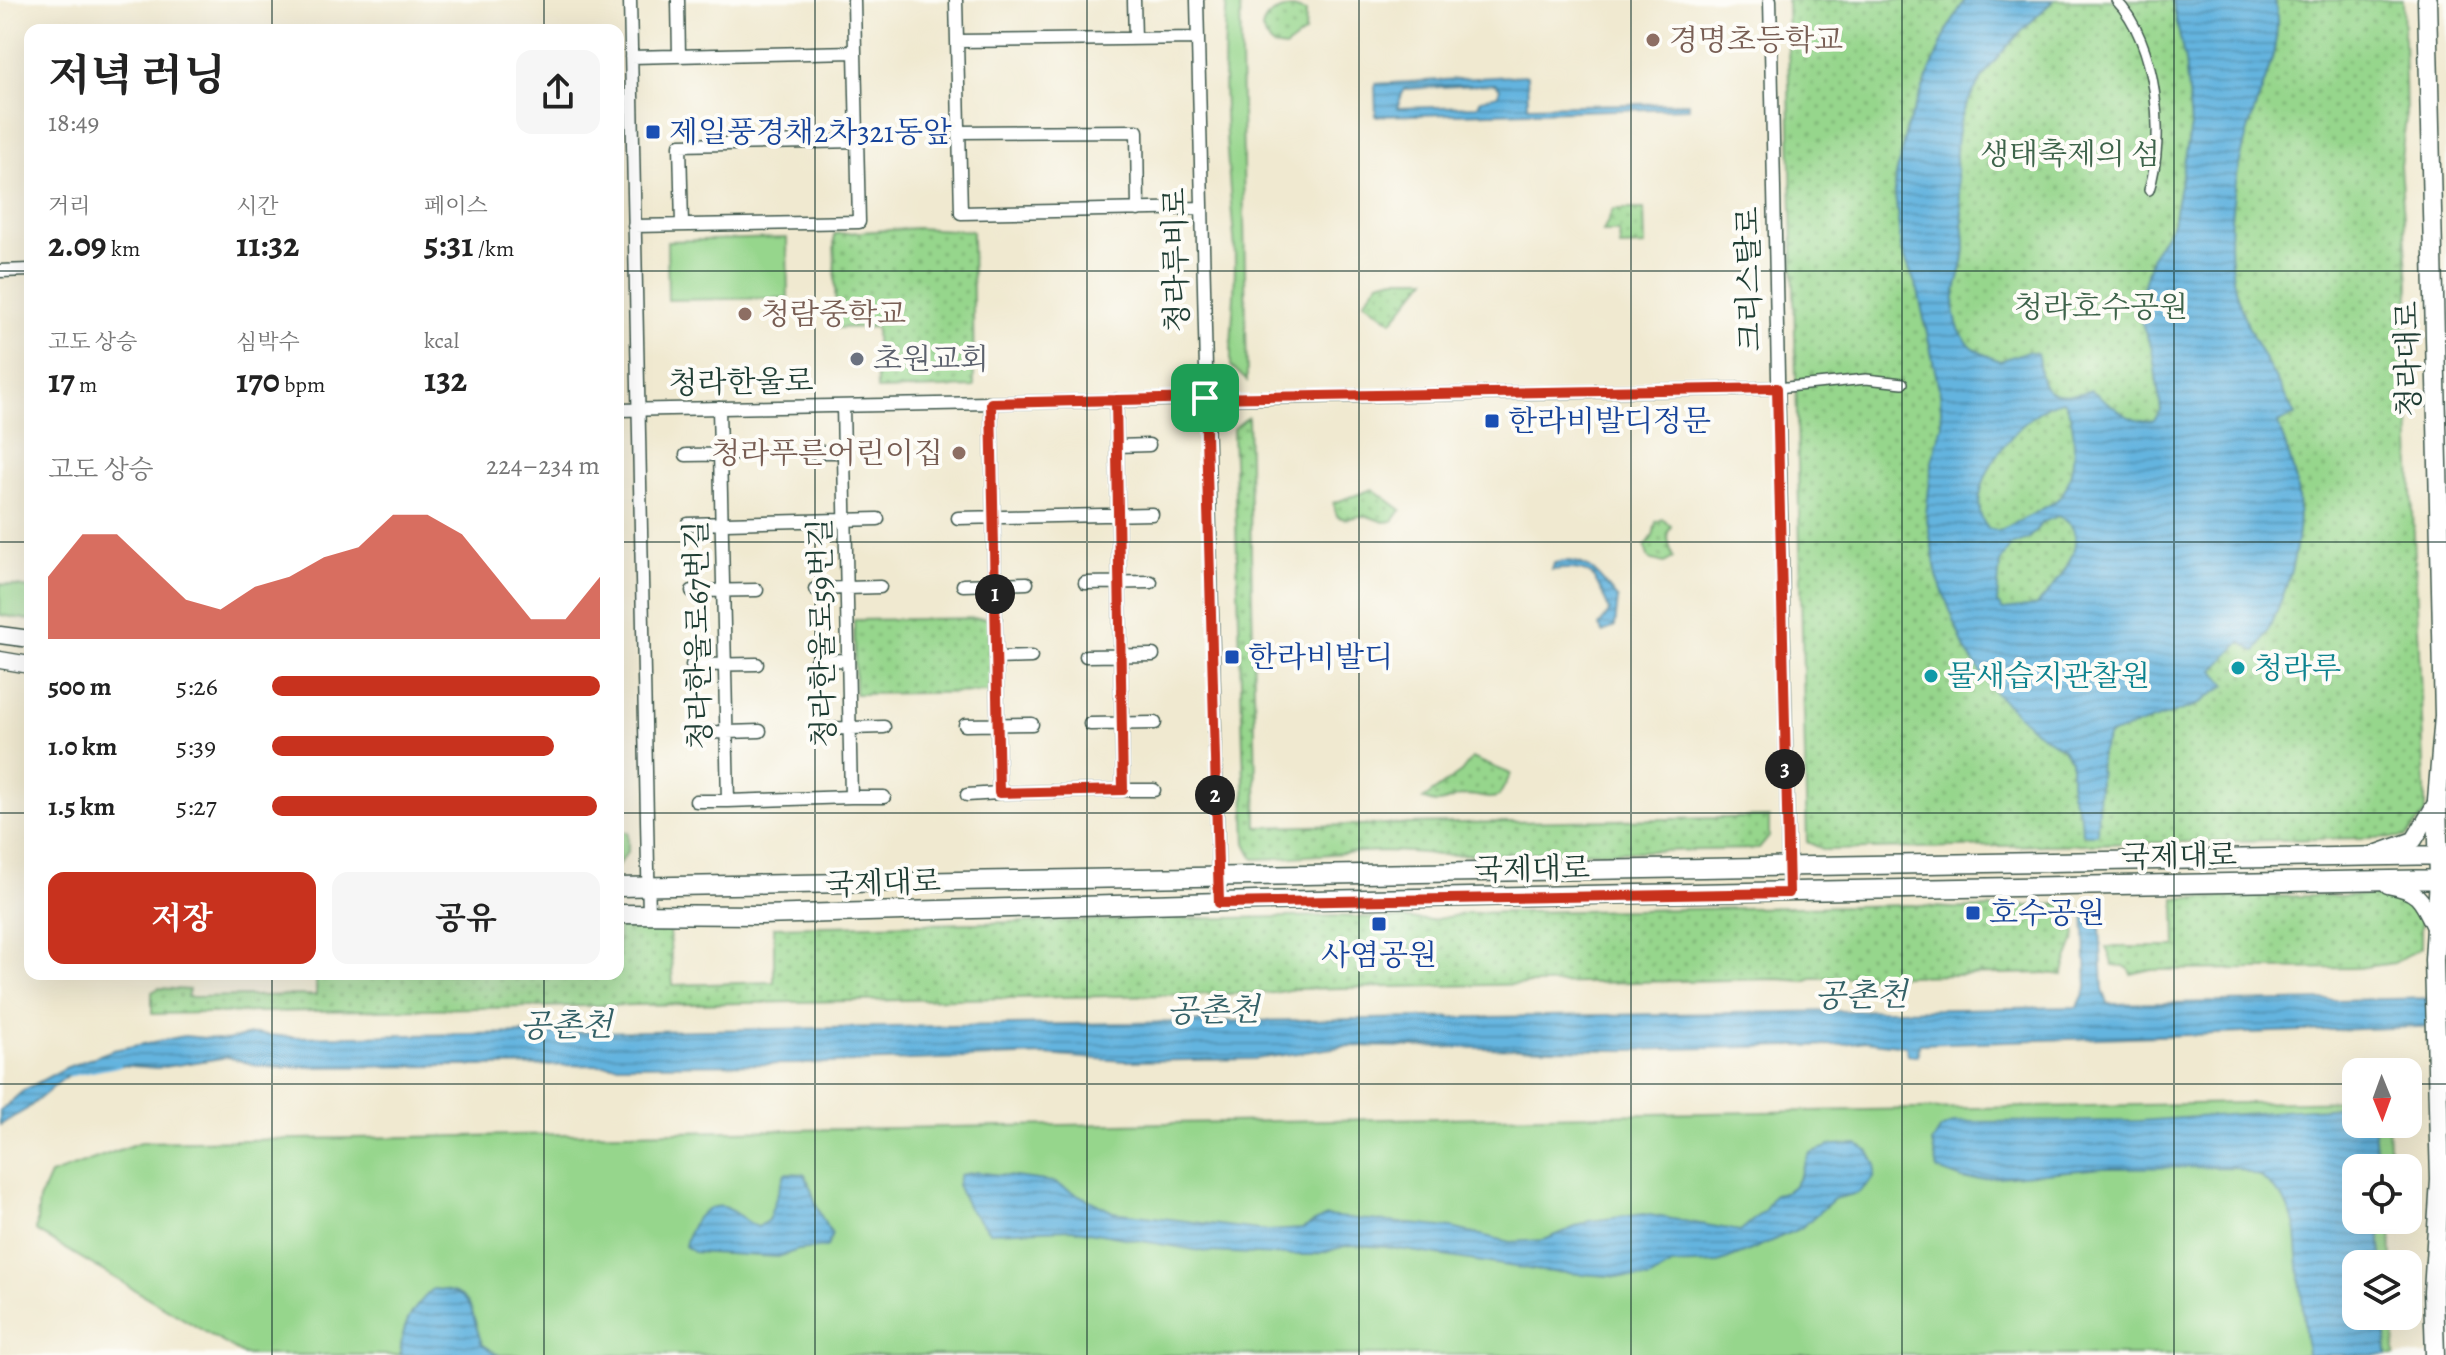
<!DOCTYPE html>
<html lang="ko">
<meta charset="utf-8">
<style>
body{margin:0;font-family:Alegreya,"Noto Serif KR",serif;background:#f6f6f6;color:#222;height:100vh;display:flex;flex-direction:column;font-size:30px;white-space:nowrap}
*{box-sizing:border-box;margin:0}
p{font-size:26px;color:#767676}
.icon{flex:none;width:44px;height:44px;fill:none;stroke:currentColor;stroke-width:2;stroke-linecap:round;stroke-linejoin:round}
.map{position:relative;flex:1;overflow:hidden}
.details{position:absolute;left:24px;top:24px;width:600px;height:956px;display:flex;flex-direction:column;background:#fff;border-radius:16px;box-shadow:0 8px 32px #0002}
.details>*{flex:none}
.needle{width:52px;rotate:179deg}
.fabs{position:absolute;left:2342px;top:1058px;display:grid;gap:16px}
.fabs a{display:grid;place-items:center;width:80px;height:80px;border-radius:16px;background:#fff;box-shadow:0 8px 32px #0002;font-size:40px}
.pin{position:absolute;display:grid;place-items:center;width:68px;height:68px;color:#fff;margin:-34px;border-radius:16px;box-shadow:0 4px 12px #0006}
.km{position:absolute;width:40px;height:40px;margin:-20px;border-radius:50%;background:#222;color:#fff;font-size:22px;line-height:40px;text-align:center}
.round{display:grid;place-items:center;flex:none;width:84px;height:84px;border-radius:16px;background:#f6f6f6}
.summary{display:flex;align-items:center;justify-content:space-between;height:136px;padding:0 24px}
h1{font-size:44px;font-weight:700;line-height:60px}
.stats{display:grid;grid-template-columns:repeat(3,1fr);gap:12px;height:136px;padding:8px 24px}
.stats div{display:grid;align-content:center}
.stats b{font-size:34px;font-weight:700}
.stats small{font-size:22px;font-weight:400}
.stats p{font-size:22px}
.chart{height:224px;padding:16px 24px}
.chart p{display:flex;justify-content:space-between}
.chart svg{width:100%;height:144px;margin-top:8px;fill:#c8321e;opacity:.7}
.button{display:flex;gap:16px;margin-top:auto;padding:16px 24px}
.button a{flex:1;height:92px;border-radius:16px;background:#c8321e;color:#fff;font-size:32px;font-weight:700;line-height:92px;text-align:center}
.button a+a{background:#f6f6f6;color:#222}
ul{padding:0 24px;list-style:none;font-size:26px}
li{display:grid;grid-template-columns:128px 96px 1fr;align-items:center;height:60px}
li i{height:20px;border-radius:10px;background:#c8321e}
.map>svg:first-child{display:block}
</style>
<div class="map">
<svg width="2446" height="1355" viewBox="0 0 2446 1355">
<defs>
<pattern id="park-dots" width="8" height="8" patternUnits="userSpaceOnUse" patternTransform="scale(2)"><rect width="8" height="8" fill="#96d68c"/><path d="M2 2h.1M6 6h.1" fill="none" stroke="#7aaf73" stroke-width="1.8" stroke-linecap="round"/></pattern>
<pattern id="water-rules" width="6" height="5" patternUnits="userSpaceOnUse" patternTransform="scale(2)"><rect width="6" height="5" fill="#64b4df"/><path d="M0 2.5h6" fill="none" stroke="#5294b6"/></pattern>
</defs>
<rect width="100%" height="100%" fill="#fdfcf7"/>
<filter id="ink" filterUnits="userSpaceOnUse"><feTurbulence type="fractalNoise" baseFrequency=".0125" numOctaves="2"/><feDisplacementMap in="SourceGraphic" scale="16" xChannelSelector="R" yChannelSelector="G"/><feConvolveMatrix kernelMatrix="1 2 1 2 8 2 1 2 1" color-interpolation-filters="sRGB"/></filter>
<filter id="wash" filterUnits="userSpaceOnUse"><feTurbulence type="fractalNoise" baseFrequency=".006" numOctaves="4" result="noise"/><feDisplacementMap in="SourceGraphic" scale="32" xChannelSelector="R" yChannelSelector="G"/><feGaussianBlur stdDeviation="1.8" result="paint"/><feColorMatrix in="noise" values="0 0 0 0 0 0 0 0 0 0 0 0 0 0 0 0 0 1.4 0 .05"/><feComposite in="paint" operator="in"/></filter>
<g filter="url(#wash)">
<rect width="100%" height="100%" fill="#f0e9d0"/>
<path fill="#96d68c" stroke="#5a8a60" stroke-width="2" d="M1227,0h13l7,381 -16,-15c-1,-42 7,-85 3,-128 -7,-78 -14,-159 -7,-238z
M787,238l1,60 -120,2 -1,-59z
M0,584l30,4v32l-30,-5z
M618,832h10v19l-10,15z
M2356,1101v23h32l2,44h-34v52h35l1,44h-36v52h38l1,39h-2151l-208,-124 3,-31 11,-25 91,-33z"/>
<path fill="url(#park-dots)" stroke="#5a8a60" stroke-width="2" d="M1787,0h616l3,118 -6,48 9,117 -2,91 18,414v26l-19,23 -581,13 -18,-8z
M1293,8l13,4 -1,21 -20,15 -13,-2 -10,-16c2,-16 15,-21 31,-22z
M1613,209h31l1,37 -25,1 -1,-15h-16z
M916,228l56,3 2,156 -97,3 -1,-63 -40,1 -2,-94z
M1395,278h32l-35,43 -28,-20 15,-19z
M1248,417l9,410 512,-10v20l-10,12 -321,6c-62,-10 -122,3 -184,4l-8,-16 -13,-414z
M1373,489l28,21 -7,10c-14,6 -19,-5 -32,-4 -11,0 -14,6 -25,0l-4,-13z
M1663,519l8,7 -4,9 6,23 -9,5 -15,-4 -4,-12 8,-11 3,-14z
M991,618l1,74 -137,2 -1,-74z
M1472,758l39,16 -12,22c-12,5 -20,-1 -32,-1 -19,2 -24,14 -44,4l38,-27z
M2397,895l24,22v31l-27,15 -36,5 -210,2 -17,4 -3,-6 -15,-3 -7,-18h70l-1,-49z
M2070,903v20l6,10c-2,15 -13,30 -13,42l-15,-2 -236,5 -8,3 -27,-2 -483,10 -20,4 -1122,21v-22l7,-4 30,2 -2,7 129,-2v-21h302v-47l51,1 4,57 101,-3v-55l561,-11 97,4 36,-7 446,-8c52,7 104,2 156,-2z"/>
<path fill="url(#water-rules)" stroke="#42788a" stroke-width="2" fill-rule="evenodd" d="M1965,0h89c-34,32 -69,65 -89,108 -20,45 -1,91 0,138 0,27 -17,49 -8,77 7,23 22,30 43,38l27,-10 10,2c3,9 2,19 5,28 7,19 35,14 49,9 19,12 39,37 63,30l7,-10 -9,-61 -12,-30 1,-23 11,-41 21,-33 18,-96 -6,-64 -13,-62h103c9,44 -12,84 -25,124 -15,49 -27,113 -15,164 10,44 40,87 60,127l-17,8c6,19 14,38 18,59 11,58 -11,121 -40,170l-15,-10 -27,28 12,15 -29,20 -88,30 -9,20 -3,79h-15l-1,-16 -10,-25v-33l-9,-12 -27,-17 -39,-37 -31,-44 -28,-74 -11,-62 6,-52 10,-38 -2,-30 -22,-103 -17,-43 -7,-63 12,-56 42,-101zM2063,401c16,19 14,76 -3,96 -10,11 -47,26 -61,34l-11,-3c-33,-36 36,-121 75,-127zM2058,516c42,18 -3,70 -22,90l-33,4 -6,-7 3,-40 11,-18 17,-6 15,-17z
M1527,75l1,31 161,-3v5l-313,8 -1,-32zM1495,84l5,4 -2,7 -17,4 -3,7 -81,2 7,-19z
M1564,561c28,-1 38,20 54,38l-3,27 -12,7 -4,-7 11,-15c-16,-34 -14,-46 -58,-41l2,-7z
M2099,905l4,84 5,15 338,-6v28l-527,18 -1,12 -11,-1 -1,-9 -41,-5 -29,4 -213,5 -276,-4 -92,13 -130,2 -80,-6 -246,9 -509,3 -30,-1 -32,-9 -71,11 -39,-3 -32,5 -17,4 -42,35 -27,16v-14l24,-21 41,-22 48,-18 71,-14 42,4 30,-6 36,3 1786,-30 9,-20 -3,-81z
M2356,1106v18h18l3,44h-21v52h24l2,44h-26v52h29l2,39h-80l-12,-132 -12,-25 -22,-21 -27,-10 -131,1 -138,12 -27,-10 -6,-27 9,-14 14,-7 184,-1z
M1857,1144l12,8 7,13 -2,13 -16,15 -24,6 -33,29 -57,25 -25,10 -47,2 -23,14 -108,-8 -156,-24 -35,-2 -38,10h-34l-71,-3 -136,-23 -81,3 -22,-24 -11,-23 3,-10 17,-3 76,10 60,30 154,19 35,-2 24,-13 126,12 58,14 34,-2 46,-19 54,-7 96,17 25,-21 9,-16c26,-2 25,-21 36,-41l23,-8z
M785,1173l20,1c10,22 12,41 27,60l-5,13 -29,3 -20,7 -85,-5 -8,-6c4,-19 15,-43 39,-39 9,2 23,16 34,20l10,-7z
M433,1289c43,2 36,20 49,55l17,11h-99c2,-30 10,-45 33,-66z"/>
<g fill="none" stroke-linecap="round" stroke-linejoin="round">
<path stroke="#64b4df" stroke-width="3" d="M69,1075l51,-10"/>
</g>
</g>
<g filter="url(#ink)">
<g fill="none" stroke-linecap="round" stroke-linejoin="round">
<g stroke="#3e574b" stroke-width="12">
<path id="pedestrian" d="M2116,0c41,42 50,137 33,190
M1777,388l89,-9 37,4"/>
</g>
<g stroke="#3e574b" stroke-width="15">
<path id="minor" d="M630,0l19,916
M678,0l1,56
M854,0l1,52
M956,0l1,41
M1134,0l1,39
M1197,0l22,903
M1770,0l19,893
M1198,38l-241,3 4,172 240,-5
M631,57l224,-5 4,170 -225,4
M959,132l178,-1 1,79
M682,225l-2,-80 177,-4
M0,271l30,-1
M991,403l8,390 124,-3 -7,-390
M719,408l9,393 123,-4 -8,-391
M618,410l1159,-22
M1117,446l32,-1
M810,452h34
M686,455l67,-1
M958,518l194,-4
M688,524l190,-5
M1085,583l66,-1
M963,585l64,-2
M815,589l65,-2
M692,591l65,-1
M1086,656l67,-1
M996,658l35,-1
M816,661l32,-1
M692,665l65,-1
M1090,724l65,-1
M965,725l67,-1
M817,729l67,-2
M693,733l67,-2
M1123,790h31
M967,795l32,-2
M851,797h33
M696,801h32"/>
</g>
<g stroke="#3e574b" stroke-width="19">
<path id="tertiary" d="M0,635l30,4
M0,660l30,5
M2372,855l42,-15 22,-37
M2388,885c31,5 34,15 47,42"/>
</g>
<g stroke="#3e574b" stroke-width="21">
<path id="secondary" d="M2427,0l17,716 -7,84 2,79 -5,81 6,220 -7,112 2,63
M618,887l1828,-32
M618,914l143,1 495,-14 1190,-22"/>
</g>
<use href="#pedestrian" stroke="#fff" stroke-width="9"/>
<use href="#minor" stroke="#fff" stroke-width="12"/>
<use href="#tertiary" stroke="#fff" stroke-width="16"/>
<use href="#secondary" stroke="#fff" stroke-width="18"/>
</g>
</g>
<g fill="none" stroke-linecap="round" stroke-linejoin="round" filter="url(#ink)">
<g stroke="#fff" stroke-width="16">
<path id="route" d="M1205,398l-89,2 7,390 -124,3 -8,-390 214,-5 14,505 570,-10 -12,-505 -572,10"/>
</g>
<use href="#route" stroke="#c8321e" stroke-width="10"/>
</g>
<path fill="none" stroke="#1f3d34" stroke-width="2" stroke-opacity="0.55" d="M272,0v30M544,0v30M815,0v1355M1087,0v1355M1359,0v1355M1631,0v1355M1902,0v1355M2174,0v1355M0,271h30M618,271h1828M0,542h30M618,542h1828M0,813h30M618,813h1828M272,974v381M544,974v381M0,1084h2356M2408,1084h38"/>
<g fill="#8d6e63" stroke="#fdfcf7" stroke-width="3">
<circle cx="1653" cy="40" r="8"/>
<circle cx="745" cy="314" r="8"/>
<circle cx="959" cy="453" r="8"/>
</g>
<g fill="#1a4fb4" stroke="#fdfcf7" stroke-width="3">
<rect x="645" y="124" width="16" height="16" rx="4"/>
<rect x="1484" y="413" width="16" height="16" rx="4"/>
<rect x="1224" y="649" width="16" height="16" rx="4"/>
<rect x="1965" y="905" width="16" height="16" rx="4"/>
<rect x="1371" y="916" width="16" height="16" rx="4"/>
</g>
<circle fill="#6b7280" stroke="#fdfcf7" stroke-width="3" cx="857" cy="359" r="8"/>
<g fill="#0f9aa8" stroke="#fdfcf7" stroke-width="3">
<circle cx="2238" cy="668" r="8"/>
<circle cx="1931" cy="676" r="8"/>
</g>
<g text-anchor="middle" stroke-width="8" stroke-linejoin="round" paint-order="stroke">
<g font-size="30" fill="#785e54" stroke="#fdfcf7" text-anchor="start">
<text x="1669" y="50">경명초등학교</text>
<text x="761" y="324">청람중학교</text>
<text x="943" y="463" text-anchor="end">청라푸른어린이집</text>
</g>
<g font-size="30" fill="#164399" stroke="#fdfcf7" text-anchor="start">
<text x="669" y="142">제일풍경채2차321동앞</text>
<text x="1508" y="431">한라비발디정문</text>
<text x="1248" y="667">한라비발디</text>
<text x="1989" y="923">호수공원</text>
<text x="1379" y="965" text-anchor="middle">사염공원</text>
</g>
<g font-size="30" fill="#3d634a" stroke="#fdfcf7">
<text x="2070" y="164">생태축제의 섬</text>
<text x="2101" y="317">청라호수공원</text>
</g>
<g font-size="30" fill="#1f3d34" stroke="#fdfcf7">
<text transform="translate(1176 260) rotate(-91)" y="10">청라루비로</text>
<text transform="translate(1749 279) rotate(-91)" y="10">크리스탈로</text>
<text transform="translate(2408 359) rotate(-91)" y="10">청라대로</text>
<text transform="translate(741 382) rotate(-1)" y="10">청라한울로</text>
<text transform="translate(822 633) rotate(-91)" y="10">청라한울로59번길</text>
<text transform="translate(698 635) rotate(-91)" y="10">청라한울로67번길</text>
<text transform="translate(2179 856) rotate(-1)" y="10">국제대로</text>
<text transform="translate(1532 869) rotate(-1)" y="10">국제대로</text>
<text transform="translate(883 883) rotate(-2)" y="10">국제대로</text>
</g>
<g font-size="30" fill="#5b616d" stroke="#fdfcf7" text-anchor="start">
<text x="873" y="369">초원교회</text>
</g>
<g font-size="30" fill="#0d838f" stroke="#fdfcf7" text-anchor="start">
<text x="2254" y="678">청라루</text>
<text x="1947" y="686">물새습지관찰원</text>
</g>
<g font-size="32" font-style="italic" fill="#346167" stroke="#fdfcf7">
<text transform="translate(1861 995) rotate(-1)" y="11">공촌천</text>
<text transform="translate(1213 1010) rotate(-1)" y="11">공촌천</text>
<text transform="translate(566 1025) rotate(-1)" y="11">공촌천</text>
</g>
</g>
</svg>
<div class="fabs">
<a><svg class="needle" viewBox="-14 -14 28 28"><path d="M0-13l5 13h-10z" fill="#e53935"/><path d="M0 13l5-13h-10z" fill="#767676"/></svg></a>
<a><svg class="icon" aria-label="locate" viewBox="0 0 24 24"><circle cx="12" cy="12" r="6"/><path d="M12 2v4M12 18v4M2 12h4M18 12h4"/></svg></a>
<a><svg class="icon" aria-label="layers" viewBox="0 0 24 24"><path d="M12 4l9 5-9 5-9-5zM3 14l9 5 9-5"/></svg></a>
</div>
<div class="pin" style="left:1205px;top:398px;background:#1e9e55"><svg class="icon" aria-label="arrive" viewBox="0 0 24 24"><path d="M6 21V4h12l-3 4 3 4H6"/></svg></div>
<b class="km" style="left:995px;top:594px">1</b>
<b class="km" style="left:1215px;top:795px">2</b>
<b class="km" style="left:1785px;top:769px">3</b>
<section class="details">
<div class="summary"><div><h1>저녁 러닝</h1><p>18:49</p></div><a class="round"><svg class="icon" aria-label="share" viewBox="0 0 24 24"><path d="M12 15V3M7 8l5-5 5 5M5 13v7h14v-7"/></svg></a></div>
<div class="stats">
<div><p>거리</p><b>2.09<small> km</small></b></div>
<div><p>시간</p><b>11:32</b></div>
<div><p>페이스</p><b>5:31<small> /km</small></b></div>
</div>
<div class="stats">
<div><p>고도 상승</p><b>17<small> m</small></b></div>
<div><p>심박수</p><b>170<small> bpm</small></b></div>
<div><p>kcal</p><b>132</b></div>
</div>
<div class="chart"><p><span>고도 상승</span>224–234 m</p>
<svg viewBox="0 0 160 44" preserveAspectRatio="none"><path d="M0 44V25L10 12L20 12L30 22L40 32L50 35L60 28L70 25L80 19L90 16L100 6L110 6L120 12L130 25L140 38L150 38L160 25V44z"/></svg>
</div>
<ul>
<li><b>500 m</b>5:26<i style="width:100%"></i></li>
<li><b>1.0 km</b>5:39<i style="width:86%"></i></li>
<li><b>1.5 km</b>5:27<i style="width:99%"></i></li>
</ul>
<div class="button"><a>저장</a><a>공유</a></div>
</section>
</div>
